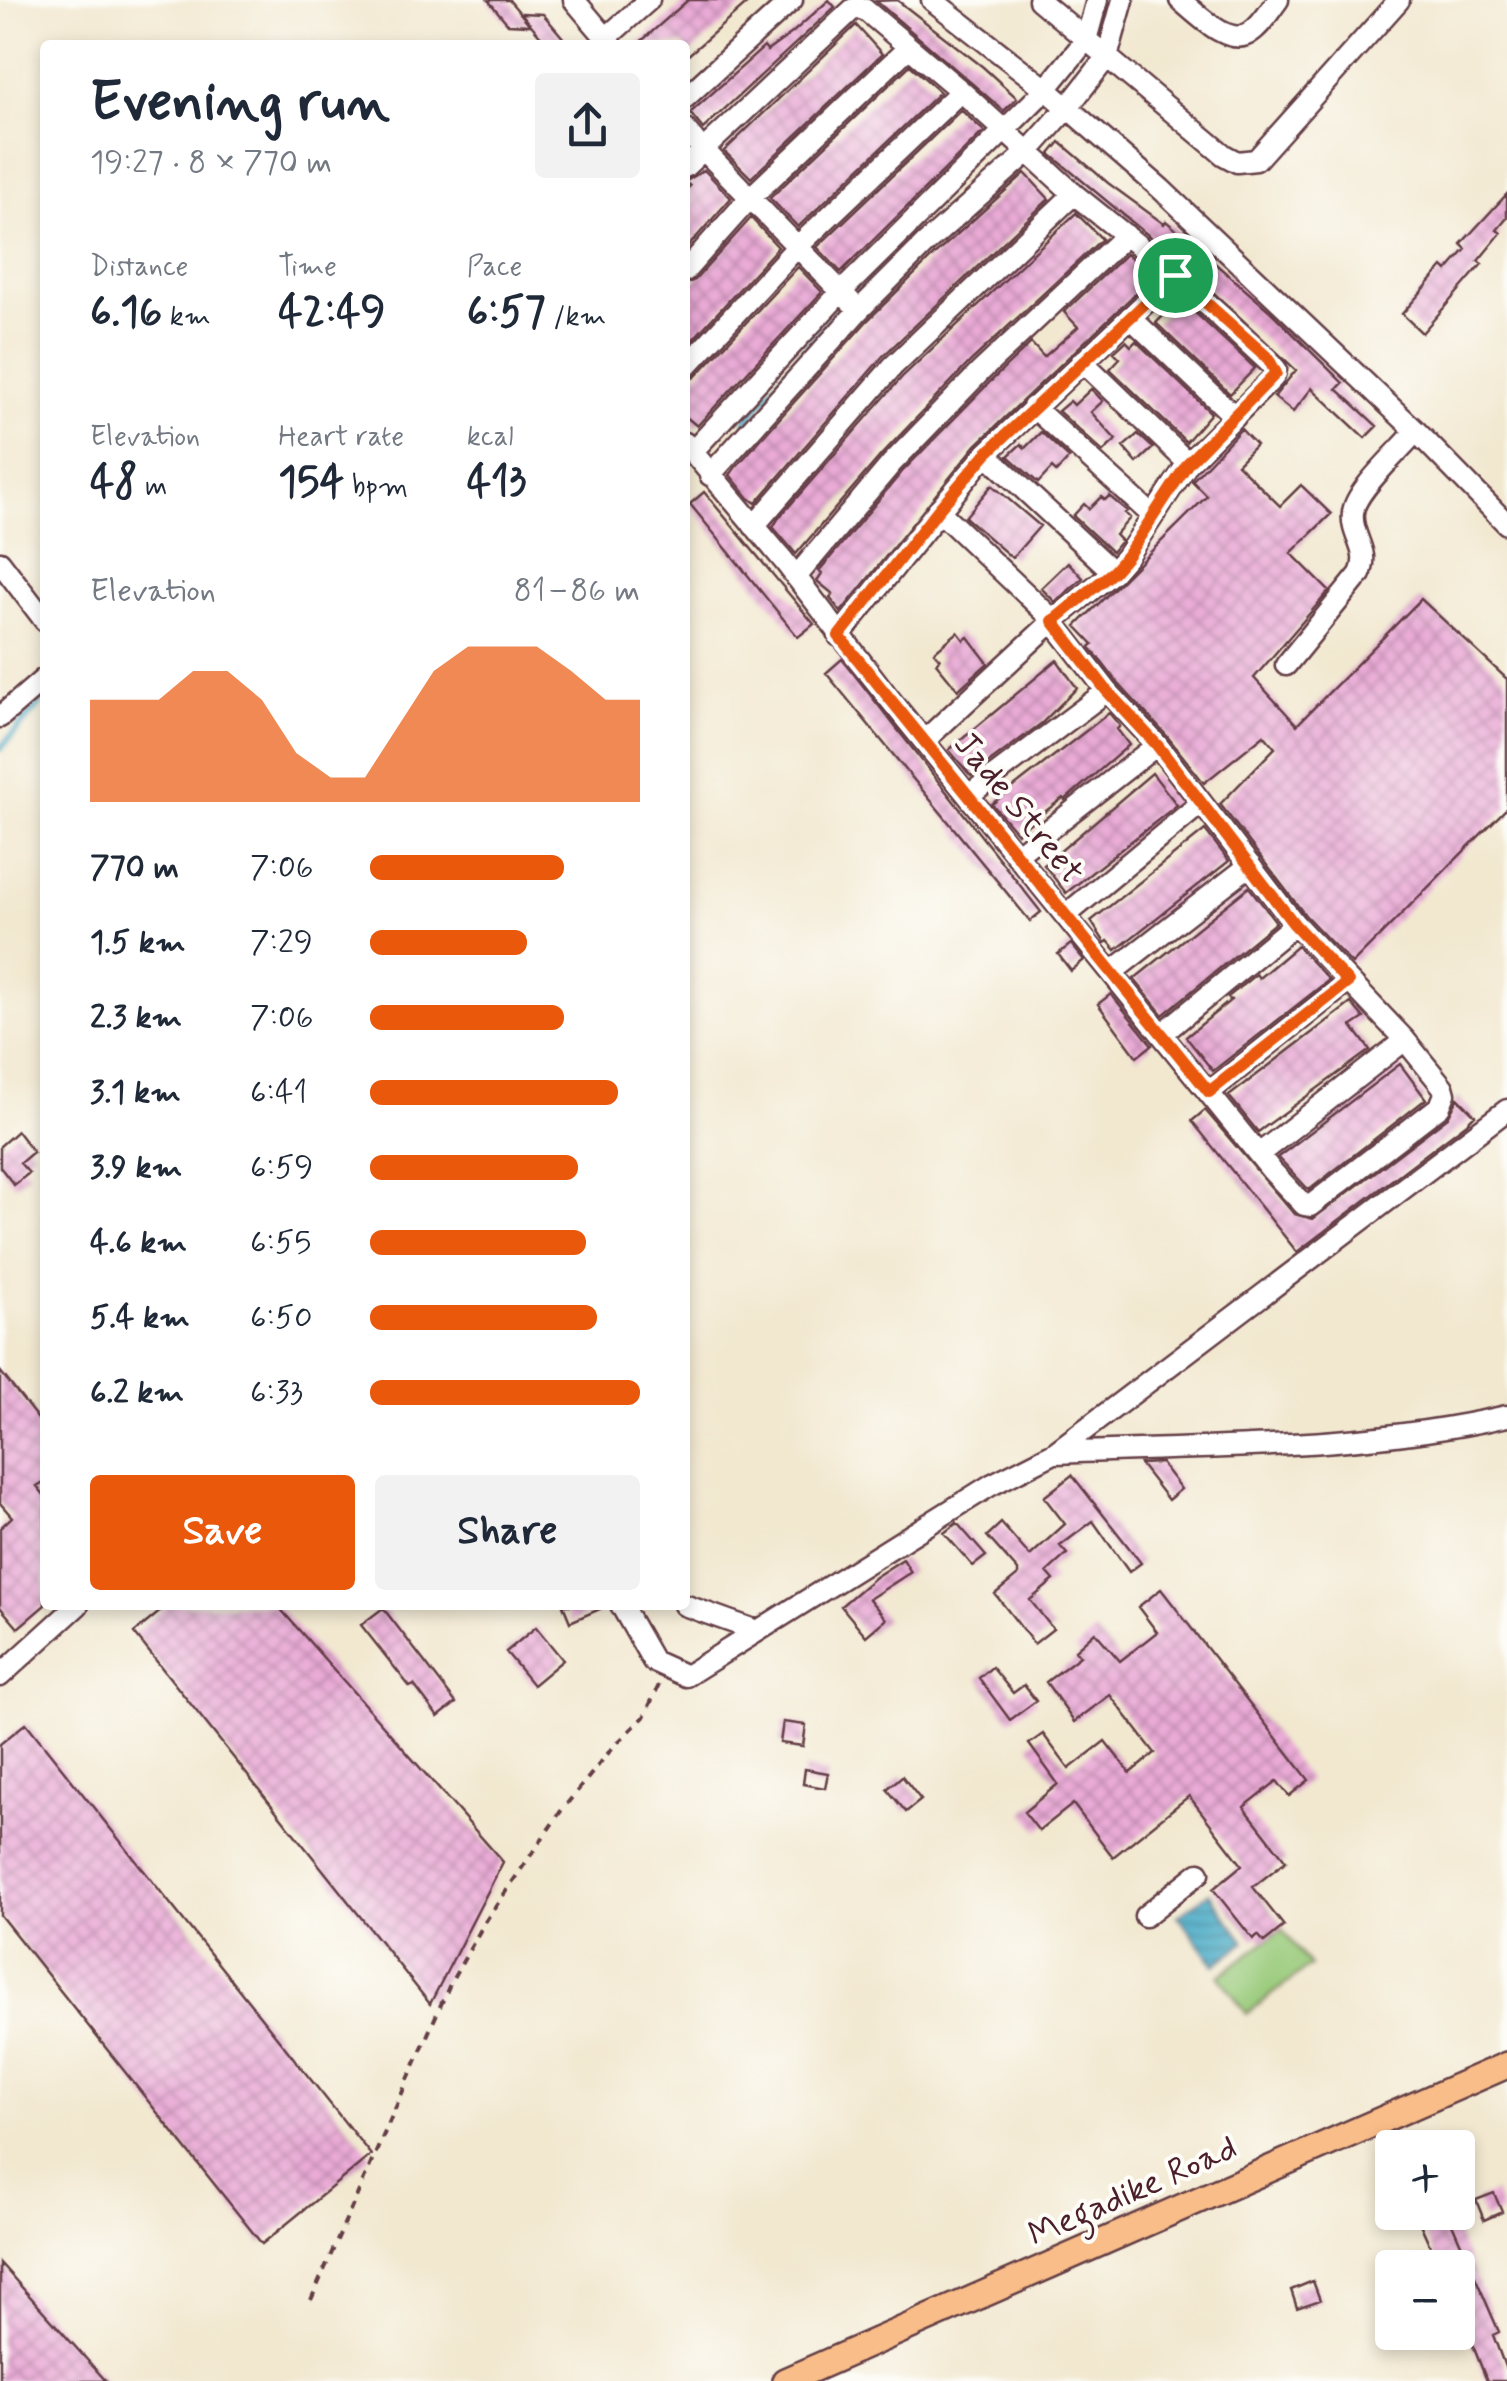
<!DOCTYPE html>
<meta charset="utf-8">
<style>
body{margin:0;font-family:Mynerve,sans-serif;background:#f2f2f3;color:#1f2937;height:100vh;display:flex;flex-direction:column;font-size:38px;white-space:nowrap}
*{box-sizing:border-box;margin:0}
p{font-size:32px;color:#747a83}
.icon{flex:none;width:55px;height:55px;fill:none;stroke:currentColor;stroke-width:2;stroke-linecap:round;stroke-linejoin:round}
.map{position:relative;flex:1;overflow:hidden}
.drawer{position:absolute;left:40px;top:40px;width:650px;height:1570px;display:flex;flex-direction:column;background:#fff;border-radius:10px;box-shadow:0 5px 15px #0003}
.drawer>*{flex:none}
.buttons{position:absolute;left:1375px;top:2130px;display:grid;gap:20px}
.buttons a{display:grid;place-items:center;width:100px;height:100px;border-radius:10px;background:#fff;box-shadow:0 5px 15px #0003;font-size:50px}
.pin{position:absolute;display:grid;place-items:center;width:85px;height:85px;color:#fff;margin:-42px;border:5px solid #fff;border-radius:50%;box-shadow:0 2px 10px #0007}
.round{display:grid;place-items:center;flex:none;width:105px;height:105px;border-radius:10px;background:#f2f2f3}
.overview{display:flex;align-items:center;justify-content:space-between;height:170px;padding:0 50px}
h1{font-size:55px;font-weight:700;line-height:75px}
.stats{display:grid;grid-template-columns:repeat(3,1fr);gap:15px;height:170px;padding:10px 50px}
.stats div{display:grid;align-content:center}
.stats b{font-size:42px;font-weight:700}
.stats small{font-size:28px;font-weight:400}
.stats p{font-size:28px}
.chart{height:280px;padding:20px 50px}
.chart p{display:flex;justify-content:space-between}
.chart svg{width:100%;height:180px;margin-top:10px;fill:#ea580c;opacity:.7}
.cta{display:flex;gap:20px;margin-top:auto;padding:20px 50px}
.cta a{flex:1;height:115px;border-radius:10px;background:#ea580c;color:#fff;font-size:40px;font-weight:700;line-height:115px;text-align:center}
.cta a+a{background:#f2f2f3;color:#1f2937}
ul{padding:0 50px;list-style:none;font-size:32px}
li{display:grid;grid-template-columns:160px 120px 1fr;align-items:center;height:75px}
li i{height:25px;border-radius:12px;background:#ea580c}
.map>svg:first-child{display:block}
</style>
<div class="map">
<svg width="1507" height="2381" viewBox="0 0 1507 2381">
<defs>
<pattern id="water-rules" width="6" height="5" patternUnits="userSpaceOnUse" patternTransform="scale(2.5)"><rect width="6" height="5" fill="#45a9c5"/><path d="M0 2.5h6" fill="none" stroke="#3c89a0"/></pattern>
<pattern id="building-cross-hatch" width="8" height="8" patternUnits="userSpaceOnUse" patternTransform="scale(2.5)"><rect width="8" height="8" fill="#eaabd7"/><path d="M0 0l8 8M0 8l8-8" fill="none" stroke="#c08baf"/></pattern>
</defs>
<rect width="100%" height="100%" fill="#fdfcf7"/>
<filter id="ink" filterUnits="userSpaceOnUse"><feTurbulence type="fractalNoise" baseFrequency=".01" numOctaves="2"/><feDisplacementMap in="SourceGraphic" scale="20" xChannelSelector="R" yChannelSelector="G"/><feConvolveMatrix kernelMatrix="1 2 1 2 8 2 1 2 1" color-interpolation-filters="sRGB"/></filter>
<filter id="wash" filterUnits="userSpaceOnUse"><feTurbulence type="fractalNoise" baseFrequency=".0048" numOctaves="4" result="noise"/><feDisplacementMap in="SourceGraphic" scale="40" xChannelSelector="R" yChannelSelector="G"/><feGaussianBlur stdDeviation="2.25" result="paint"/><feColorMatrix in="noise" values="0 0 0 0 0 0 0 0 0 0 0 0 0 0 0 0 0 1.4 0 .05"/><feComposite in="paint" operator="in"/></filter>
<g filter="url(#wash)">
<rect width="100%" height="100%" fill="#f2e8d0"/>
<path fill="#99ca7a" stroke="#727452" stroke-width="2.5" d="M1282,1929l28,37 -63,48 -28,-38z"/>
<path fill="url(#water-rules)" stroke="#486478" stroke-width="2.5" d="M1209,1893l36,49 -30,23 -37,-49z"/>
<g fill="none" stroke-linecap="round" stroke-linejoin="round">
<path stroke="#45a9c5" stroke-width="6" d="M851,297l158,-143
M746,421l89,-109
M0,749l45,-51"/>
</g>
<g id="blocks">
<path fill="url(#building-cross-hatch)" d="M488,0h21l21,25 -22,-1z
M688,0h63l-66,58v-13h-48z
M829,0l6,7 -132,122 -13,-16 74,-66 3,4 25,-18z
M897,0l86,67 34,31 -13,13 -128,-110z
M521,13l22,1 26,31h-21z
M856,25l26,29 -131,124 -27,-27z
M910,65l30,27 -142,135 -28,-29z
M961,110l23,21 -143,141 -24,-25z
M1060,142l48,41 56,41 2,-3 105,91 72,71 -6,6 40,37 -12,12 -53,-50 -19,24 -19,-15 22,-27 -112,-105 -134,-111z
M704,170l27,28 -46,52v-59l5,-5 -5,-4z
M1025,173l24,26 -166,157 -127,147 -7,-5 -19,-23 5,-7 133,-148 64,-63z
M1507,194v24l-10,12 4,3 -23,28 4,3 -60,69 -20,-19 41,-47 4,4 19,-22 -5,-5z
M1076,213l26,26 -131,122 -89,93 -86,100 -23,-27 5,-8 125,-143z
M751,218l27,29 -93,101v-64l10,-4z
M1126,254l28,22 -178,169 -135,167 -11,-14 3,-4 -16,-13 5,-8 -3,-2 83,-99 89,-91 40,-38 13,14 34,-30 -14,-15z
M798,267l24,25 -125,134 -12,-10v-35l10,-4z
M1175,294l80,74 -25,26 -74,-71 13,-13 -5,-5z
M1126,341l5,5 5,-5 75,72 -25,29 -76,-73 10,-11 -6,-6z
M1091,389l12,12 -12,11 25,28 -13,12 -45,-41 12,-10 4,4z
M1241,429l15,16 -19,19 43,42 21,-21 30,29 -40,39 38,38 -75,87 43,47 124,-126 86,80v129l-155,156 -47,-49 -85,-111 55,-56 -11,-13 -60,48 -37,-47 -50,-54 -27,-35 3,-3 -17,-18 131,-130 -15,-15z
M1041,432l28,26 -13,14 -4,-4 -14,15 -30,-27 13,-12 4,4z
M1138,434l15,14 -16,15 -14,-16z
M992,485l48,41 -28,32 -47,-41z
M704,492l110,132 -16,13 -108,-133z
M1109,496l18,15 -2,2 5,5 -15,17 6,6 -9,11 -39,-36 11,-12 5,5 12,-12 4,3z
M1068,562l15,16 -28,24 -14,-14z
M958,632l6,8 4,-3 20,26 -30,27 -22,-27 4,-4 -6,-7z
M842,659l199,253 -11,9 -204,-248z
M1057,660l20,28 -35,35 -71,53 -22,-26z
M1109,713l11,13 -3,3 12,16 -64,55 -2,-2 -46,35 -25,-29z
M1152,773l25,32 -111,88 -22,-28z
M1205,830l24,31 -113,89 -8,-9 -3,2 -14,-22z
M1249,887l27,35 -113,93 -29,-36z
M1071,944l13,16 -13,11 -13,-17z
M1297,946l32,34 -116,91 -27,-34 45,-37 -3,-3 28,-23 3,4z
M1111,994l41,51 -15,12 -39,-53z
M1351,1003l13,15 -12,8 18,24 -112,82 -29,-36z
M1400,1064l26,35 -117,91 -31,-33z
M1458,1098l17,17 -8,8 -170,129 -105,-131 13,-11 89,104 19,5 135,-102z
M17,1131l16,21 -13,11 9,10 -15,12 -14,-18v-21z
M0,1371l45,57v53l-8,5 8,10v109l-27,23 -18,-21v-79l12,-11 -12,-14z
M1161,1463l20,26 -13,11 -28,-36z
M1072,1475l69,88 -12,9 -36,-51 -33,25 7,8 -20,18 7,8 -24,20 23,29 -19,15 -39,-50 23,-19v-4l-31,-35 14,-13 29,33 35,-32 -21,-27z
M957,1523l29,33 -13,10 -29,-33z
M903,1559l8,13 -42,27 17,20 -20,17 -25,-30 34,-29z
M1161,1589l148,191 -20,16 -12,-15 -33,26 42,54 -33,26 31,39 -20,16 -6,-7 -5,4 -40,-50 29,-24 -53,-69 -76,61 -40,-53 -34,27 -15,-19 34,-28 -29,-40 14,-10 26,35 36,-28 25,32 25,-20 -45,-58 -36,27 -28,-40 34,-26 -5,-6 20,-18 25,29 37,-29 -19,-25z
M168,1605h109l226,257 -73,142 -296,-371z
M563,1605h44v1l-37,16z
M383,1608l73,95 -18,14 -24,-32 -4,2 -49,-62z
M536,1627l27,33 -30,25 -27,-33z
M992,1667l21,26 11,-8 12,16 -26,19 -31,-42z
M783,1722l23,3 -3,21 -23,-3z
M26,1723l345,432 -109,89 -262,-329v-171z
M805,1769l23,4 -3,15 -22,-4z
M902,1776l19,24 -15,12 -19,-23z
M1494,2193l8,19 -18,8 -8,-20z
M1433,2212h14l52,120 -6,3 14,37v9h-20l-29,-73v-40h-18l-22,-49z
M0,2263l106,118h-106z
M1313,2281l7,19 -23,8 -6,-18z"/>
</g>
</g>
<g filter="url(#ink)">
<use href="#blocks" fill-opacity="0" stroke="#633d44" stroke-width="2.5"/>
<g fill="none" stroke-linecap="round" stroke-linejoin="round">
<g stroke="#633d44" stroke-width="25">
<path id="minor" d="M574,0l38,45
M932,0l114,89 115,100 255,242 91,93
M1039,0l185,155 13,7 19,-2 143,-160
M1180,0c16,13 50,49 71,32 11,-7 19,-22 27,-32
M606,38l43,-38
M685,98l107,-98
M685,129l10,12
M703,149l148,153
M685,167l168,-158h11l97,82 113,103 101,81 101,94 -3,9 -85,85 -61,93 -14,16 -60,49 -129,120
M685,271l64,-72 160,-152
M1130,317l105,100
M1082,361l106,102
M685,368l112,-121 164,-156
M1033,407l120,109
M685,443l99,118 105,137 383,473 32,34 6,1 130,-100 5,-12 -2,-7 -38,-47 -110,-116 -138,-179 -50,-54 -60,-77 -109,-104
M692,452l149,-160 205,-203 40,-49 11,-40
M986,454l127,118
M710,475l148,-164 67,-67 103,-92 40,-45 39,-50 16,-57
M754,526l139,-160 181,-172
M0,562l45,59
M796,577l96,-114 89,-92 145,-136
M839,636l147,-182 189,-179
M1286,665l74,-91c11,-24 -10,-38 -7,-61 1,-22 48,-63 63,-82
M0,717l45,-39
M969,795l138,-104
M1018,854l139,-109
M1066,915l134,-111
M1112,972l138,-107
M1162,1034l133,-110
M1209,1092l139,-110
M1259,1154l146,-114
M1054,1453c151,-7 305,-3 453,-37
M621,1605l32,56 33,15 305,-191 63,-32 453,-343
M684,1605l73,26
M0,1676l78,-71
M1145,1916l54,-43"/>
</g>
<g stroke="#633d44" stroke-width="30">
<path id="major" d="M785,2381l722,-316"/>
</g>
<path stroke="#633d44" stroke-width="4" stroke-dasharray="8 8" stroke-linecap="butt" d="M311,2300l139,-316 35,-62 76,-111 53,-65 30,-29 15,-32"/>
<use href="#minor" stroke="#fff" stroke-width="20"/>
<use href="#major" stroke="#f8bd89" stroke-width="25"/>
</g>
</g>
<g fill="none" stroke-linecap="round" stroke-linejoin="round" filter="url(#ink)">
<g stroke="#fff" stroke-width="20">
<path id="route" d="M1175,275l93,83 8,15 -88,90 -61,93 -14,16 -60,49 54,70 50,54 137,179 54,58 -139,110 -370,-456 99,-126 48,-56z"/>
</g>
<use href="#route" stroke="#ea580c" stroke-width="12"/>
</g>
<g text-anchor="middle" stroke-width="8" stroke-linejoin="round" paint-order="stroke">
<g font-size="35" fill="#4a1f2b" stroke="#fdfcf7">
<text transform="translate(1020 807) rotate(51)" y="12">Jade Street</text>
<text transform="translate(1132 2190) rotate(-24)" y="12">Megadike Road</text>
</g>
</g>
</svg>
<div class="buttons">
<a>+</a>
<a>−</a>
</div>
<div class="pin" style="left:1175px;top:275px;background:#1e9e55"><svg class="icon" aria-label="arrive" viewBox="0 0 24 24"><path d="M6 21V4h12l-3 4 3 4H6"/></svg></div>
<section class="drawer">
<div class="overview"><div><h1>Evening run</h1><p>19:27 · 8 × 770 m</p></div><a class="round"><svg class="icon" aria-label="share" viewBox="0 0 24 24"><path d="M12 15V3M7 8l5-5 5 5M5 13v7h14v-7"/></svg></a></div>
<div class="stats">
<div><p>Distance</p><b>6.16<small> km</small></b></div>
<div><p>Time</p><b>42:49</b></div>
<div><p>Pace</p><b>6:57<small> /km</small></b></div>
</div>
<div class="stats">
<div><p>Elevation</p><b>48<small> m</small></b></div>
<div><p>Heart rate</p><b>154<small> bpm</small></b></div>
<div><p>kcal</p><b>413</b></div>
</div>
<div class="chart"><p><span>Elevation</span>81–86 m</p>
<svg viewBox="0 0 160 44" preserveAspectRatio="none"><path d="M0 44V19L10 19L20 19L30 12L40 12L50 19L60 32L70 38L80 38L90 25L100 12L110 6L120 6L130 6L140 12L150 19L160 19V44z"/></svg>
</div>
<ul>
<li><b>770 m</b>7:06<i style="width:72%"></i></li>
<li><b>1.5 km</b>7:29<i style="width:58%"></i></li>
<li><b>2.3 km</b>7:06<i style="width:72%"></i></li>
<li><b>3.1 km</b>6:41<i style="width:92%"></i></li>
<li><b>3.9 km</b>6:59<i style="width:77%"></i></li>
<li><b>4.6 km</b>6:55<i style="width:80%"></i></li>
<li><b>5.4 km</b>6:50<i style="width:84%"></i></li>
<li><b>6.2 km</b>6:33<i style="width:100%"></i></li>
</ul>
<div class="cta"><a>Save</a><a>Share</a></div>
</section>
</div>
